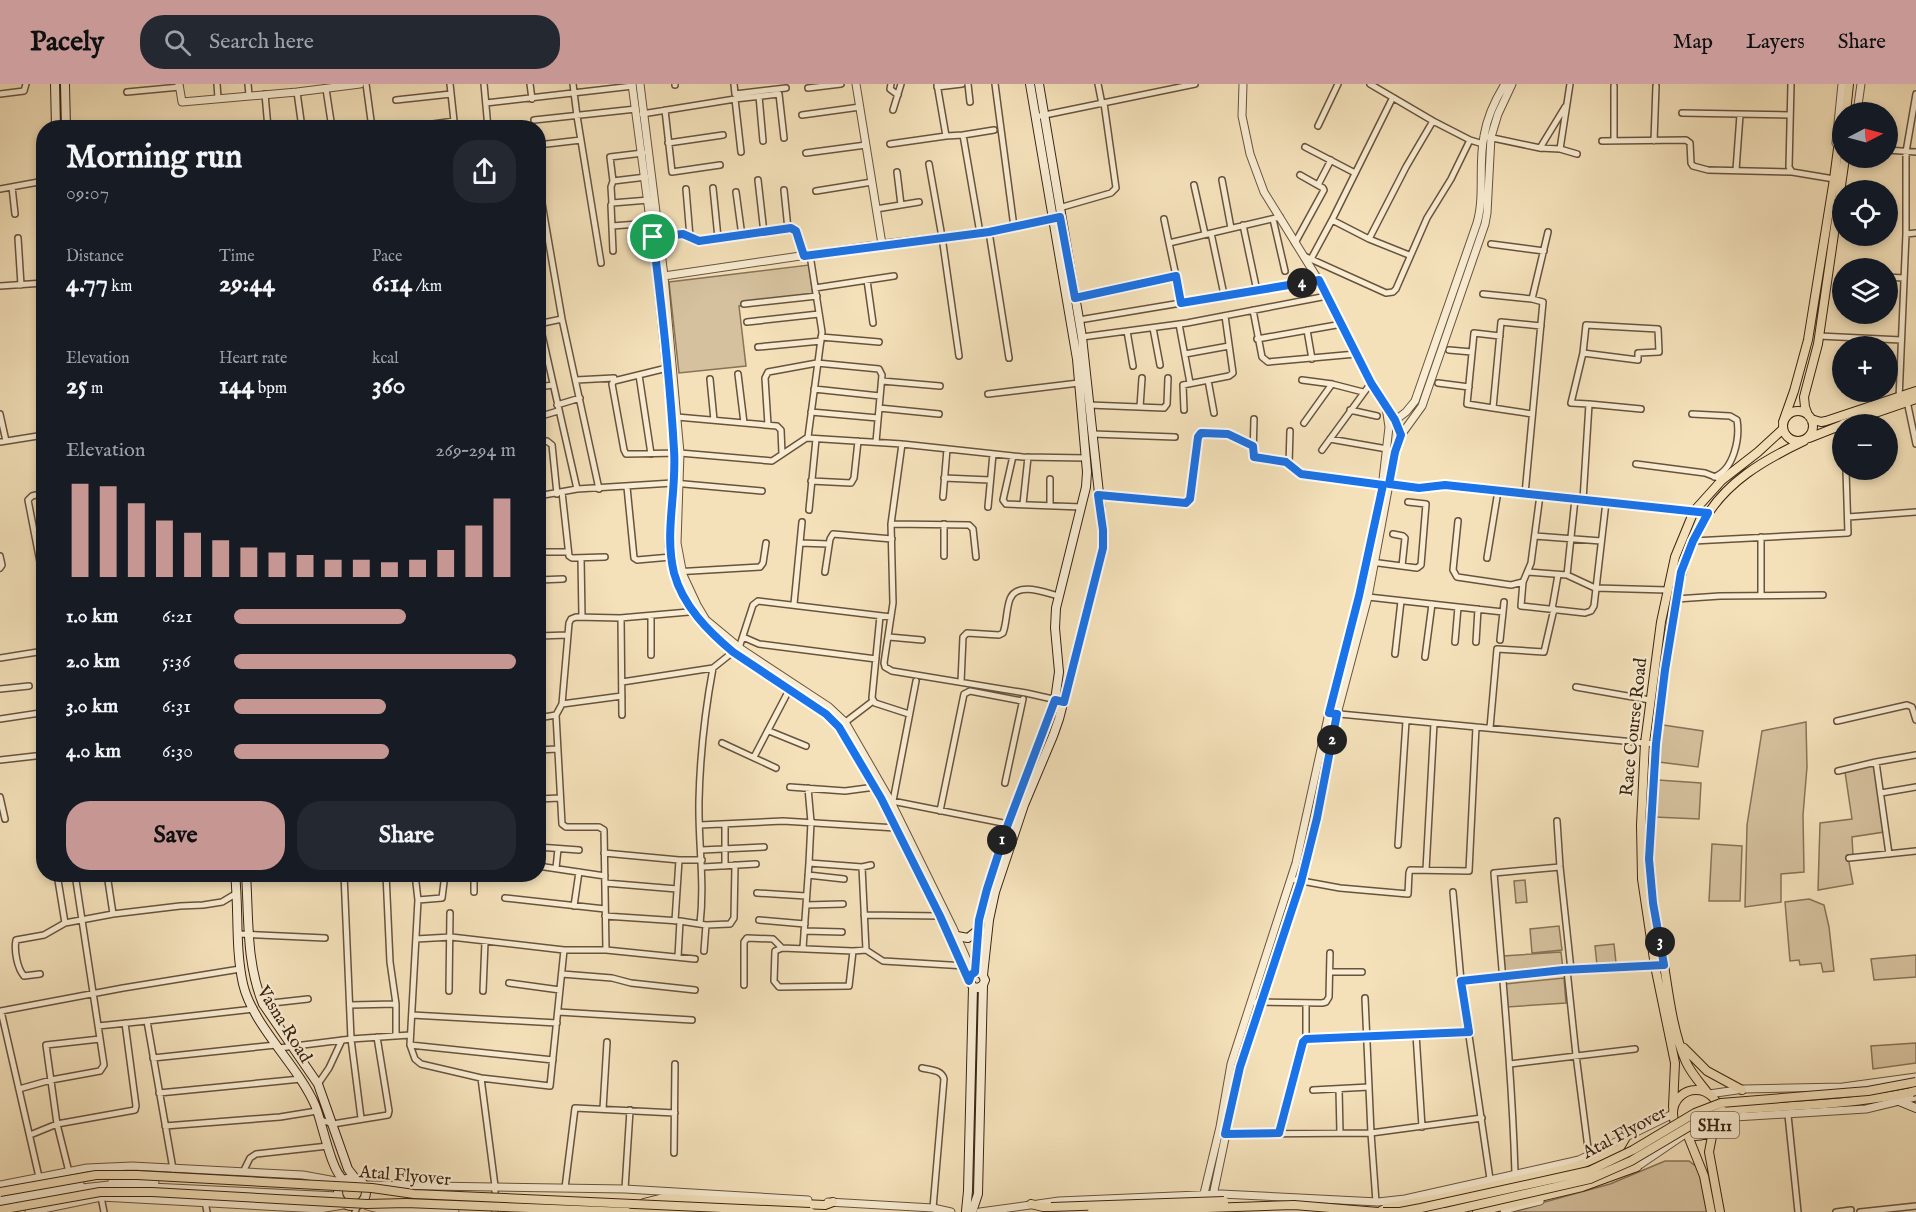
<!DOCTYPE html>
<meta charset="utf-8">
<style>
body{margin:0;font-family:"IM FELL English",serif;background:#242831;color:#f1f3f6;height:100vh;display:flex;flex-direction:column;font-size:22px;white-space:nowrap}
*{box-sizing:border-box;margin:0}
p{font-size:20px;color:#9ea1a6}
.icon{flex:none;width:33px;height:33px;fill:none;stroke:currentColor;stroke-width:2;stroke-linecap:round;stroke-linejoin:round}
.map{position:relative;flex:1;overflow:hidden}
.sheet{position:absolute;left:36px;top:36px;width:510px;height:762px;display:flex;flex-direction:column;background:#171b24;border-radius:24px;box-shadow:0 3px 9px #0003}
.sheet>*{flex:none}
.needle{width:39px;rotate:84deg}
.fabs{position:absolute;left:1832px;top:18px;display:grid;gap:12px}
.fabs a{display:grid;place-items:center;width:66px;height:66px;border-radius:50%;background:#171b24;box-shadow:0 3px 9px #0003;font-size:30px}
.pin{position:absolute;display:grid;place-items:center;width:51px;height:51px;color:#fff;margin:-26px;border:3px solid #fff;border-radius:50%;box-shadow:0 2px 6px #0007}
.km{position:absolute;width:30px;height:30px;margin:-15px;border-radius:50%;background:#222;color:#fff;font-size:16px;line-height:30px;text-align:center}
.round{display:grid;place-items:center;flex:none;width:63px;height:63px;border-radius:24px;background:#242831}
.head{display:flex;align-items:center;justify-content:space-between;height:102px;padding:0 30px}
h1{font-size:33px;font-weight:700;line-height:45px}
.metrics{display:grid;grid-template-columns:repeat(3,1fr);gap:9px;height:102px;padding:6px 30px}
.metrics div{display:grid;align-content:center}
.metrics b{font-size:26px;font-weight:700}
.metrics small{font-size:16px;font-weight:400}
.metrics p{font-size:16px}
.chart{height:168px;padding:12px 30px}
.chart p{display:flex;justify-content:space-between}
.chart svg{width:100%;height:108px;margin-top:6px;stroke:#c59692;stroke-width:6}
.action{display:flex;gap:12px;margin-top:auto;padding:12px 30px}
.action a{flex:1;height:69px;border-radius:24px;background:#c59692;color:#111;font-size:24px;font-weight:700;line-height:69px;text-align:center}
.action a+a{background:#242831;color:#f1f3f6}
ul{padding:0 30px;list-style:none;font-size:20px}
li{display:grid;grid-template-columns:96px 72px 1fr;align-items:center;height:45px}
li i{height:15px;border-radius:8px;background:#c59692}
header{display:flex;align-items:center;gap:36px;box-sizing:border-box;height:84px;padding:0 30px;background:#c59692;color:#111}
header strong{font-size:28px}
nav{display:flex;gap:33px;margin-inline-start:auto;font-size:21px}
.search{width:420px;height:54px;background:#242831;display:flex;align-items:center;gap:15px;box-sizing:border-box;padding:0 21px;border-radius:24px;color:#9ea1a6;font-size:22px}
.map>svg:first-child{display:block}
</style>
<header>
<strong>Pacely</strong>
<div class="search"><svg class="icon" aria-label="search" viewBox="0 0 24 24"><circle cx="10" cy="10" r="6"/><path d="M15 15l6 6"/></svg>Search here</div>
<nav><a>Map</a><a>Layers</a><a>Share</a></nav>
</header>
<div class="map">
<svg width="1916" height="1128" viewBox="0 0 1916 1128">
<rect width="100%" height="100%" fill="#f4e1ba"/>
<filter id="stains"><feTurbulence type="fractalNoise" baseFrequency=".00333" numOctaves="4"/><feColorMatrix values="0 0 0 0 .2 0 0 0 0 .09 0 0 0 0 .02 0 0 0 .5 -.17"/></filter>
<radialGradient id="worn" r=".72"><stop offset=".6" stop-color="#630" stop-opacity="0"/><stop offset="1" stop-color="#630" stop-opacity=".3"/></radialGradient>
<path fill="#d5c19e" stroke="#887258" stroke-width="1.5" d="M809,181l4,32 -74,9 7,60 -67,7 -10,-91z
M1806,638l1,45 -4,48 1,57 -23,2v28l-36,5 2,-82 15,-94z
M1663,641l40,6 -5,36 -39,-5z
M1874,681l10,67 -32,5 1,18 -5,2 5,27 -35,6 2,-67 32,-4 -7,-47z
M1658,696l43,3 -2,36 -45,-2z
M1712,760l30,2 -2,55h-31z
M1525,796l2,22 -11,1 -2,-22z
M1809,815l15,6 5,22 5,44 -11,1 -2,-9 -21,2 -1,-5 -9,1 -5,-59z
M1559,842l3,24 -30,3 -2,-24z
M1614,860l2,19 -19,2 -2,-19z
M1561,868l2,17 -59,7 -1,-20z
M1916,871v22l-42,3 -3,-21z
M1564,894l2,25 -59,4 -2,-23z
M1916,959v20l-43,6 -2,-23z
M1665,1077h24l21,16 6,35h-207l101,-28z"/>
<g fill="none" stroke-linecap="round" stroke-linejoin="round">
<g stroke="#69533d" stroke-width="8">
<path id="minor" d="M217,0l1,14
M248,0l1,11
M366,0l6,44
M484,0l4,44
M530,0l2,15
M573,0l4,32 24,147
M675,0v1
M734,0l1,10 51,-6
M891,0l-1,5 8,6
M937,0l9,52 17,-1 17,98
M968,0l2,18
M995,0l19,143
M1098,0l4,20
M1370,0l63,37 37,19 13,4
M1791,0l-2,83 3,5 42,7
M937,3l25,-3
M808,4l33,-4
M326,5l6,39
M127,8l53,-5
M297,8l5,36
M0,10l24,-3 2,-7
M265,10l3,34
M759,12l4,45
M735,15l6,53
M1392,15l-60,121 37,19 40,16
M396,16l55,-6
M486,19l147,-17
M665,26l7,62 48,-7
M893,26l8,-26
M1682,29l107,2
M642,30l93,-15 44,-5 5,44
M802,31l58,-8
M1035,33l160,-33
M534,36l102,-11
M1318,42l20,-42
M214,44l4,-1
M405,44l49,-7 -4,-37
M963,51l31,-5
M1488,53l52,11 20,1 10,-65
M1602,57l84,-1 4,3 1,20 2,3 15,4 84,2
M1614,57v-55
M1654,57l2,-55
M668,59l55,-8
M890,60l56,-8
M538,61l43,-5
M1305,63l50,26
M1540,64l25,-41
M1560,65l17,5
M1887,66l29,2
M643,69l-33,4 3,24 -2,6 1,16 37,-3
M806,69l60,-8
M929,80l13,73 17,119
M1736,86l4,-55
M897,88l4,33
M758,96l6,53
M1222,96l9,48
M613,97l33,-4
M1194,101l11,49
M1318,101l13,-25
M539,102l23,133 37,170
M12,103l3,27
M713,104l5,50
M0,105l44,-8
M686,105l4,48
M784,106l4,39
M816,107l56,-9
M736,108l6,44
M612,119l-1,2 2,46
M1059,124l52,-15 5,-5 -12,-85
M876,125l43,-7
M1164,135l5,24
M1273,135l12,52
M1243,141l14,66
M612,142l39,-3
M989,148l20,126
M1211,149l12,57
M1906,150l10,-1
M657,153l26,-3 16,7 65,-8 27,-5 5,3 8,25
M18,154l3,47
M1369,155l37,-72 27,-46
M1295,159l29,-53 -1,-2 -23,-13
M1491,160l53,7
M1304,172l82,37 7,-1 3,-3 31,-71 24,-39 19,-39
M1311,175l21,-39
M1176,192l5,27
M1887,193l16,1
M867,196l6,43
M0,202l44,-3
M815,204l79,-12
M1483,210l49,5
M1075,214l101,-22 -7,-33 111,-26
M744,220l73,-8
M1253,226l9,47 6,5 88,-8
M538,233l39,172
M1079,236l240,-40
M747,238l72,-8
M538,240l24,-5
M1179,240l11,59
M1153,244l7,37
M1307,246l5,29
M1127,247l6,35
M1819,252l82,4
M821,253l58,5
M1082,253l105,-14 140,-27
M1257,255l85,-15
M758,263l63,-6
M1449,266l23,2
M1583,269l55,7v-7l21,-1 -1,-23 -72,-4 -3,28 -12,50 18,1 -6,96
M1185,270l44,-8
M667,284l-53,13 -2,3 12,66 2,4 54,-1 92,8 36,-24 14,-105 -12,-77
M738,290l6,49
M639,291l12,79
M710,295l4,41
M576,296l38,-2
M1208,296l6,33
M1302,296l30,4 31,8
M882,297l58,5
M1438,299l31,4
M538,303l15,-2
M814,305l66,7
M988,310l91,-11
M1899,315l7,-165v-82l10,-58
M1907,317l9,43
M1589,320l52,5
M557,321l23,-7
M1089,321l75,3 3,-4 1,-26
M1140,323l2,-29
M879,324l60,6
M1493,324l-26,-4 7,-71 26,3
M1184,326l-1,-25 46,-9 4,-3 -8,-57
M1350,326l27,6
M811,328l67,6
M0,330l6,27
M1532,330l-39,-6 8,-86 40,4
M1692,330l38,2 7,4c3,18 -3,50 -23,57
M538,333l20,-6
M677,333l100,9 4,4 1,24
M1254,335l-1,36 1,2 32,5 11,10 4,2 82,11
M1304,339l28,-39
M768,341l-3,-47 3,-6 49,-9 62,6 3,6 -6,67
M1093,350l82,3
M807,354l95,6 121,13 64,1
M1330,355l57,10
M0,358l44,-7
M538,359l9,-2 5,4 5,49
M902,360l-11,80 2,79 -9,60 1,4 7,4 134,22 31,7
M1322,366l49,-67
M1013,372l-10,44 3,4 75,3
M1289,380l1,-33
M1636,380l69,9 13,5
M944,394l46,2
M811,397l40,2 3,-5 4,-37
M1389,400l30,4 26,-3 263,28
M627,403l7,71 3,2 34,-3
M562,408l7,64 3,2 33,-1
M1525,410l18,-192 -11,-3 16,-67
M1098,411l88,8 4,-4 9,-66h29l25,13
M538,412l39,-7 96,-6 89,8
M943,413l4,-48
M1023,420l5,-47
M1050,421v-26
M988,423l5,-53
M809,426l7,-71
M1848,433l68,-5
M1458,437l-5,49 4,7 54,8 12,-3 -2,24 64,7 6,-2 3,-5 12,-104
M891,440l78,1 4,4 3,28
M1393,450l10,2 2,2 -3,28
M1535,452l66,5
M1693,457l155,-8 -2,-63
M800,459l29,1
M538,468h30
M0,472l2,9 -2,3
M944,472v-32
M581,474l1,59
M1487,474l11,-67
M1371,478l46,6 4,-3 5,-61 -18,-2
M41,483l-13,-67 4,-4 12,-3
M674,488l86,-5 3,-4 3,-20
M825,488l5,-33 3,-5 59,5
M1528,488l39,3 28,13 72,2
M1567,491l8,-76
M538,496l25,-1
M1523,498l8,-19 9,-68
M1761,511v-58
M1359,512l144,16 1,-10
M1676,515l44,-3 103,-1
M794,520l8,-82
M1552,525l6,-34
M880,532l-8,82 3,5 34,11
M621,534l1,97
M538,552l30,-1
M743,553l16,7 117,15
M889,553l33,3
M1500,556l3,-28
M1455,558l3,-35
M1476,558l2,-33
M739,564l14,-43 5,-4 133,16
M1395,570l6,-53
M651,571v-39
M1425,573l7,-53
M0,574l44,-7
M622,598l91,-14
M961,598l2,-45 4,-4 32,2 4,-2c4,-11 3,-23 7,-34 7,-18 36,-6 49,-3
M1576,603l74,13
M0,605l29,-3
M562,620l60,-8
M1329,629l326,31
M556,631l6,109 4,3h33l5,3 2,120
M538,634l18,-3 6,-11 7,-81 2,-4 5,-2 44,1 80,-7
M0,635l40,-6
M1837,637l70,-16 5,2 4,13
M839,643l34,-26
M1490,644l7,-79 47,3 10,-43
M769,647l37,15
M722,659l54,25
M538,666l19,-1
M754,673l35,-67
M0,676l44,-5
M1876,678l13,92
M1838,687l38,-9 40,-7
M1005,699l18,-84
M790,703l55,4 30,-4
M808,704l3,34 -2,41 53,4 9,-2
M42,708l2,-1
M1881,709l35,-6
M0,713l5,22
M538,715l22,-1
M892,717l116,23
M893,717l23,-120
M940,727l24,-117 6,-3 52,10
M1557,737l3,46 11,103
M725,740v42
M700,741l83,-4 113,7
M1398,761l8,-124
M538,763l41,3
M702,766l62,-3
M604,769l75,7h23
M1849,774l67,-7
M538,782l67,10
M703,783l53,-3
M556,784l2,-19
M1426,786l8,-147
M57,790l8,49 48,-9 67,-8 23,-1 19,-3 15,-9
M107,790l6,40
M386,790l4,88 6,42v32
M415,790l3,26 -8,145 5,14 6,5 60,14
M808,791l36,4
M1291,795l49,9 68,6 1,-21 1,-3 59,1 7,-144
M605,799l72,6
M474,808v-18
M1453,808l8,89 29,198
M757,809l49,3
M505,814l100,11
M418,816l24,-2 3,-24
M806,821l37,-1
M574,822l5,-34
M864,831l76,1
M605,832l75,5 26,4 24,-1 4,-6 1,-53
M759,836l46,4
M675,837l4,-61
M700,840c5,-43 -2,-81 -1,-124 1,-43 6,-89 14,-132l20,-16
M804,847l38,1
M238,850l87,4
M416,855l35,-2 113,13
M782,864l71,3 -4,35 -70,1 -5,-6 1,-30z
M803,864l6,-85
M866,866l17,11 83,5
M704,867l2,-26
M853,867l13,-1 -4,-83
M678,873l2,-36
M1567,886l9,85 13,101
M1330,888h32
M40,890l-16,2c-7,-8 -10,-26 -8,-36l28,-5 21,-12
M562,890l50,4 19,5 64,7
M1461,897l102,-11 94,-4
M509,899l51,7
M744,901v-43l3,-4 26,1 9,9
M449,907l1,-78
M483,907l2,-49
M1365,914l6,135
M1251,918l71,1 4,-1 3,-5 1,-44
M1306,919v36
M263,920l45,-5
M350,921l46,-1
M558,928l134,8
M412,931l145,8
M98,942l49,-5
M1416,950l6,93
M410,961l143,15
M279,964l72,-9 -7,-165
M153,974l123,-13
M1510,980l125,-15
M922,984c9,2 20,2 22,11l-11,129
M318,1000l11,-16 13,-28
M19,1005l32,-9 49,-9 4,-6 -29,-191
M1339,1005l1,44
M1313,1006l56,-3
M159,1009l142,-14
M603,1025l4,-67
M1788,1031l10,97
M361,1034l-10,-79 59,-4
M321,1036l12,4 55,-9 1,-4 -12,-74
M165,1042l115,-9 37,-6
M1279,1049l24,-91 3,-3 163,-7
M1371,1049l5,69
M1218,1050l153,-1 111,-15
M30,1051l27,-11 78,-14 1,-4 -11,-83
M674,1069l1,-89
M173,1085l-26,-148 107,-12
M69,1088l-12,-48 -11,-79 54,-6
M243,1088l7,-14 6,-4 72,-8
M1515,1089c-3,-100 -13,-200 -21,-300l66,-6
M39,1093l-38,-166 122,-23 117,-19
M565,1104l10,-80 100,5
M625,1105l5,-79
M101,1113l3,15
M205,1118l2,10
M355,1128l3,-7
M495,1128v-26l-14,-108 69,8 14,-136h42l89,9
M1836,1128l15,-2
M1860,1128l56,-6"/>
</g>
<g stroke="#69533d" stroke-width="9">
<path id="tertiary" d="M179,0l3,18 115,-10 63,-8
M632,0l23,173 20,196 -6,93 6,29 17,37 28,29 13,11 93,62 13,13 42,71 59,118 29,65
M640,0l24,192 16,177 -3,90 6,32 14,30 9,15 35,29 88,58 16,15 45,78 63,128 20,46
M856,0l26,160
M1243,0l-1,32 8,38 14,38 60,97 47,94 24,37 6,15
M1857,28l4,-28
M1836,59l6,-59
M664,192l218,-32 107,-12 71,-15
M1393,338l13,-10 9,-11 62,-178c8,-28 1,-59 7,-87 3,-19 11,-36 21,-52
M1709,1010l35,-5 99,-2 73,-10
M1717,1038l18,-5 131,-8 50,-12
M1635,1084l50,-34
M112,1096l43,2
M0,1101l87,-17 45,-2 171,9 38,7
M367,1101l258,4 183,11
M0,1114l80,-14
M828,1118l105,6 18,4
M0,1120l82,-16 27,-3 229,11
M1211,1121l29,-138 61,-185 15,-60 21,-108 31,-117 27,-145 6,-17 21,-29 63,-182 2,-11 4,-76 7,-23 14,-30
M367,1122l16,4 72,2
M1201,1122l19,-79 11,-63 65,-201 33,-150 30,-117 22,-99 8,-70 -3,-20
M1504,1126l36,-9
M29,1128l72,-15 219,12 23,-4
M980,1128l79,-11 162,-7 157,8 27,-3 174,-39 94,-46"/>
</g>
<g stroke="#3b2413" stroke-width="10">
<path id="secondary" d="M55,0l1,44
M65,0l1,44
M235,790c4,36 0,74 8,110 10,42 54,80 72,121 7,16 16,67 29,75
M246,790c3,45 0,89 17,130l55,80 30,85 7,9
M957,852l11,2 10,-8
M975,888l4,-52 8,-31 21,-65 47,-124 4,-28 -4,-44 1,-20 30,-121 1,-15 -10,-113 -47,-275
M983,891l6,-55 6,-28 29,-87 29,-69 6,-17 44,-171v-18l-21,-193 -43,-253
M1899,1017l17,7
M338 1108a14 14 0 1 1 28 0a14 14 0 1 1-28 0Z
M966,1127l2,-20 5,-204 -4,-7 2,-5 4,-3 7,2 3,6 -2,5 -5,3 -5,-1
M972,1128l6,-18 5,-209"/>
</g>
<g stroke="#3b2413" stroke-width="10">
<path id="primary" d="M1846,28l3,-28
M1783 342a15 15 0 1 1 30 0a15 15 0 1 1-30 0Z
M1808,331l-3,-8 -1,-10 14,-53 27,-186
M1811,335l10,3 5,-1 90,-30
M1783,338l11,-31 14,-51 26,-161 5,-38 3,-12
M1843,340l73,-25
M1809,354l33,-13
M1684,964l23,23 35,19
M1673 1029a23 23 0 1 1 46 0a23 23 0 1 1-46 0Z
M1707,1008c-7,-9 -16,-19 -21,-30 -13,-30 -17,-65 -22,-97 -6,-35 -13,-69 -15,-104 -1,-19 2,-40 3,-59 2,-40 6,-79 11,-118 7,-54 12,-114 40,-162 22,-40 61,-62 101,-81
M1673,1023l2,-44 -20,-97 -13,-87 -1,-54 4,-82 16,-121 14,-65 19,-46 28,-31 36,-28 25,-23
M1723,1027c23,-3 46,-3 69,-5 40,-2 80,-6 120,-14
M1714,1042l-5,26 11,60
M1688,1052l16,40 7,36
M644,1119l20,-5 161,7 8,-3
M1031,1120l12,3h8
M1379,1128l9,-5 53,-9 133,-31 45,-18 6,-10
M1477,1128l105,-25 55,-20"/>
</g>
<use href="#minor" stroke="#f8ecd2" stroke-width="5"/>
<use href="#tertiary" stroke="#f8ecd2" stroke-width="7"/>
<use href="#secondary" stroke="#f8ecd2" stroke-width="8"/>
<use href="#primary" stroke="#f4e1ba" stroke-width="8"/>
<g stroke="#3b2413" stroke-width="10" stroke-linecap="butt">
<path id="primary-bridge" d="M1912,1008l4,-1
M0,1108l96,-17h41l235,13 42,6 396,18
M1051,1123l173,-6
M0,1126l100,-18h52l215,12 39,-1 221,9
M1092,1128l202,-7 84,7
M1383,1128h17l21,-4 168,-37 44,-21 62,-37 26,-10 147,-12 48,-9
M1446,1128l144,-33 41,-18 69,-41 23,-9"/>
</g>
<use href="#primary-bridge" stroke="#f4e1ba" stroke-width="8"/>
</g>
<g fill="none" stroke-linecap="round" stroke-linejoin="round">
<g stroke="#fff" stroke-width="12">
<path id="route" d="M1060,133l15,81 101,-22 5,27 138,-23 52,103 24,37 6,15 -6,17 -6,32 30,4 26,-3 263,28 -15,28 -12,31 -16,98 -9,74 -7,115 4,44 11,62 -101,5 -102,11 8,51 -163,7 -3,3 -24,91 -54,1 15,-67 61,-185 16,-64 20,-104 -8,-1 30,-117 24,-111 -82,-11 -15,-12 -32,-5 -1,-11 -25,-12 -27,-1 -3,4 -8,62 -4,4 -88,-8 5,35v18l-39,154 -9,-2 -47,124 -21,65 -8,31 -4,52 -4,3 -2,6 -29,-65 -59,-118 -42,-71 -13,-13 -93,-62c-25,-21 -50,-46 -59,-79 -10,-41 3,-81 0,-123 -4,-71 -12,-142 -21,-213l30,-3 16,7 92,-13 5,3 8,25 185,-24z"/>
</g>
<use href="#route" stroke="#1a73e8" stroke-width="8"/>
</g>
<g text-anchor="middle" stroke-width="4.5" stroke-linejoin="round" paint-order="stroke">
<rect fill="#f8ecd2" stroke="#74604c" stroke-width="1.5" x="1691" y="1028" width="48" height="26" rx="4.5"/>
<g font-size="16" font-weight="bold" fill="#3b2413">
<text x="1715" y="1047">SH11</text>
</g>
<g font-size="18" fill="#3b2413" stroke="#f8ecd2">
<text transform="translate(1633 643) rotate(-84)" y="6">Race Course Road</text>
<text transform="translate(285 940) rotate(58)" y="6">Vasna Road</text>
<text transform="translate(1624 1048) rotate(-28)" y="6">Atal Flyover</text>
<text transform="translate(405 1091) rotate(5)" y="6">Atal Flyover</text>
</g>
</g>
<rect width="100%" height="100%" filter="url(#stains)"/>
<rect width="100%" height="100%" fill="url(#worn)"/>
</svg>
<div class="fabs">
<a><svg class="needle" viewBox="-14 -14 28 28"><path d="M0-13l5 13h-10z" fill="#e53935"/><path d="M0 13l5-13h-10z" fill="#9ea1a6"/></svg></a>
<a><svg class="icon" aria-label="locate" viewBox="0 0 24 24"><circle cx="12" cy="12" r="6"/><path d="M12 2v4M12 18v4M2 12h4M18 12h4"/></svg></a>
<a><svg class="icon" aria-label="layers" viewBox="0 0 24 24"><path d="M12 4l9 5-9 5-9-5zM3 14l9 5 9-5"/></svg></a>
<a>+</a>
<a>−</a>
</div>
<div class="pin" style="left:653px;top:153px;background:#1e9e55"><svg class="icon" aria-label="arrive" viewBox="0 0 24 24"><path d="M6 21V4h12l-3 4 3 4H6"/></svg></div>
<b class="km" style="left:1002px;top:756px">1</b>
<b class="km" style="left:1332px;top:656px">2</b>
<b class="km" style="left:1660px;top:858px">3</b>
<b class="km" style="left:1302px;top:199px">4</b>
<section class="sheet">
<div class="head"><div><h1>Morning run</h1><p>09:07</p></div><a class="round"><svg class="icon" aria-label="share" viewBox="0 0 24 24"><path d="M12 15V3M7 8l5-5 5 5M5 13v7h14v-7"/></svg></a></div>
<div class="metrics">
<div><p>Distance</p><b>4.77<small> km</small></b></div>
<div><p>Time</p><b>29:44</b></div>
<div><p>Pace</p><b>6:14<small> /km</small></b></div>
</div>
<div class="metrics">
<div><p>Elevation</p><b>25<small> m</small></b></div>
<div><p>Heart rate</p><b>144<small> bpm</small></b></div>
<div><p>kcal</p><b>360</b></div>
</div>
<div class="chart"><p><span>Elevation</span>269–294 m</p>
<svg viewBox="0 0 160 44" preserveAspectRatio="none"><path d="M5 44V6M15 44V7M25 44V14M35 44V21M45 44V26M55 44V29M65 44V32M75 44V34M85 44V35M95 44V37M105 44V37M115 44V38M125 44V37M135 44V33M145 44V23M155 44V12"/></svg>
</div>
<ul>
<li><b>1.0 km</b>6:21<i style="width:61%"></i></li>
<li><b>2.0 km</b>5:36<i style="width:100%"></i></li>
<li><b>3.0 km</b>6:31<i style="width:54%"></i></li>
<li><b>4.0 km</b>6:30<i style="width:55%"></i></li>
</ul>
<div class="action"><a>Save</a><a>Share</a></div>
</section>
</div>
